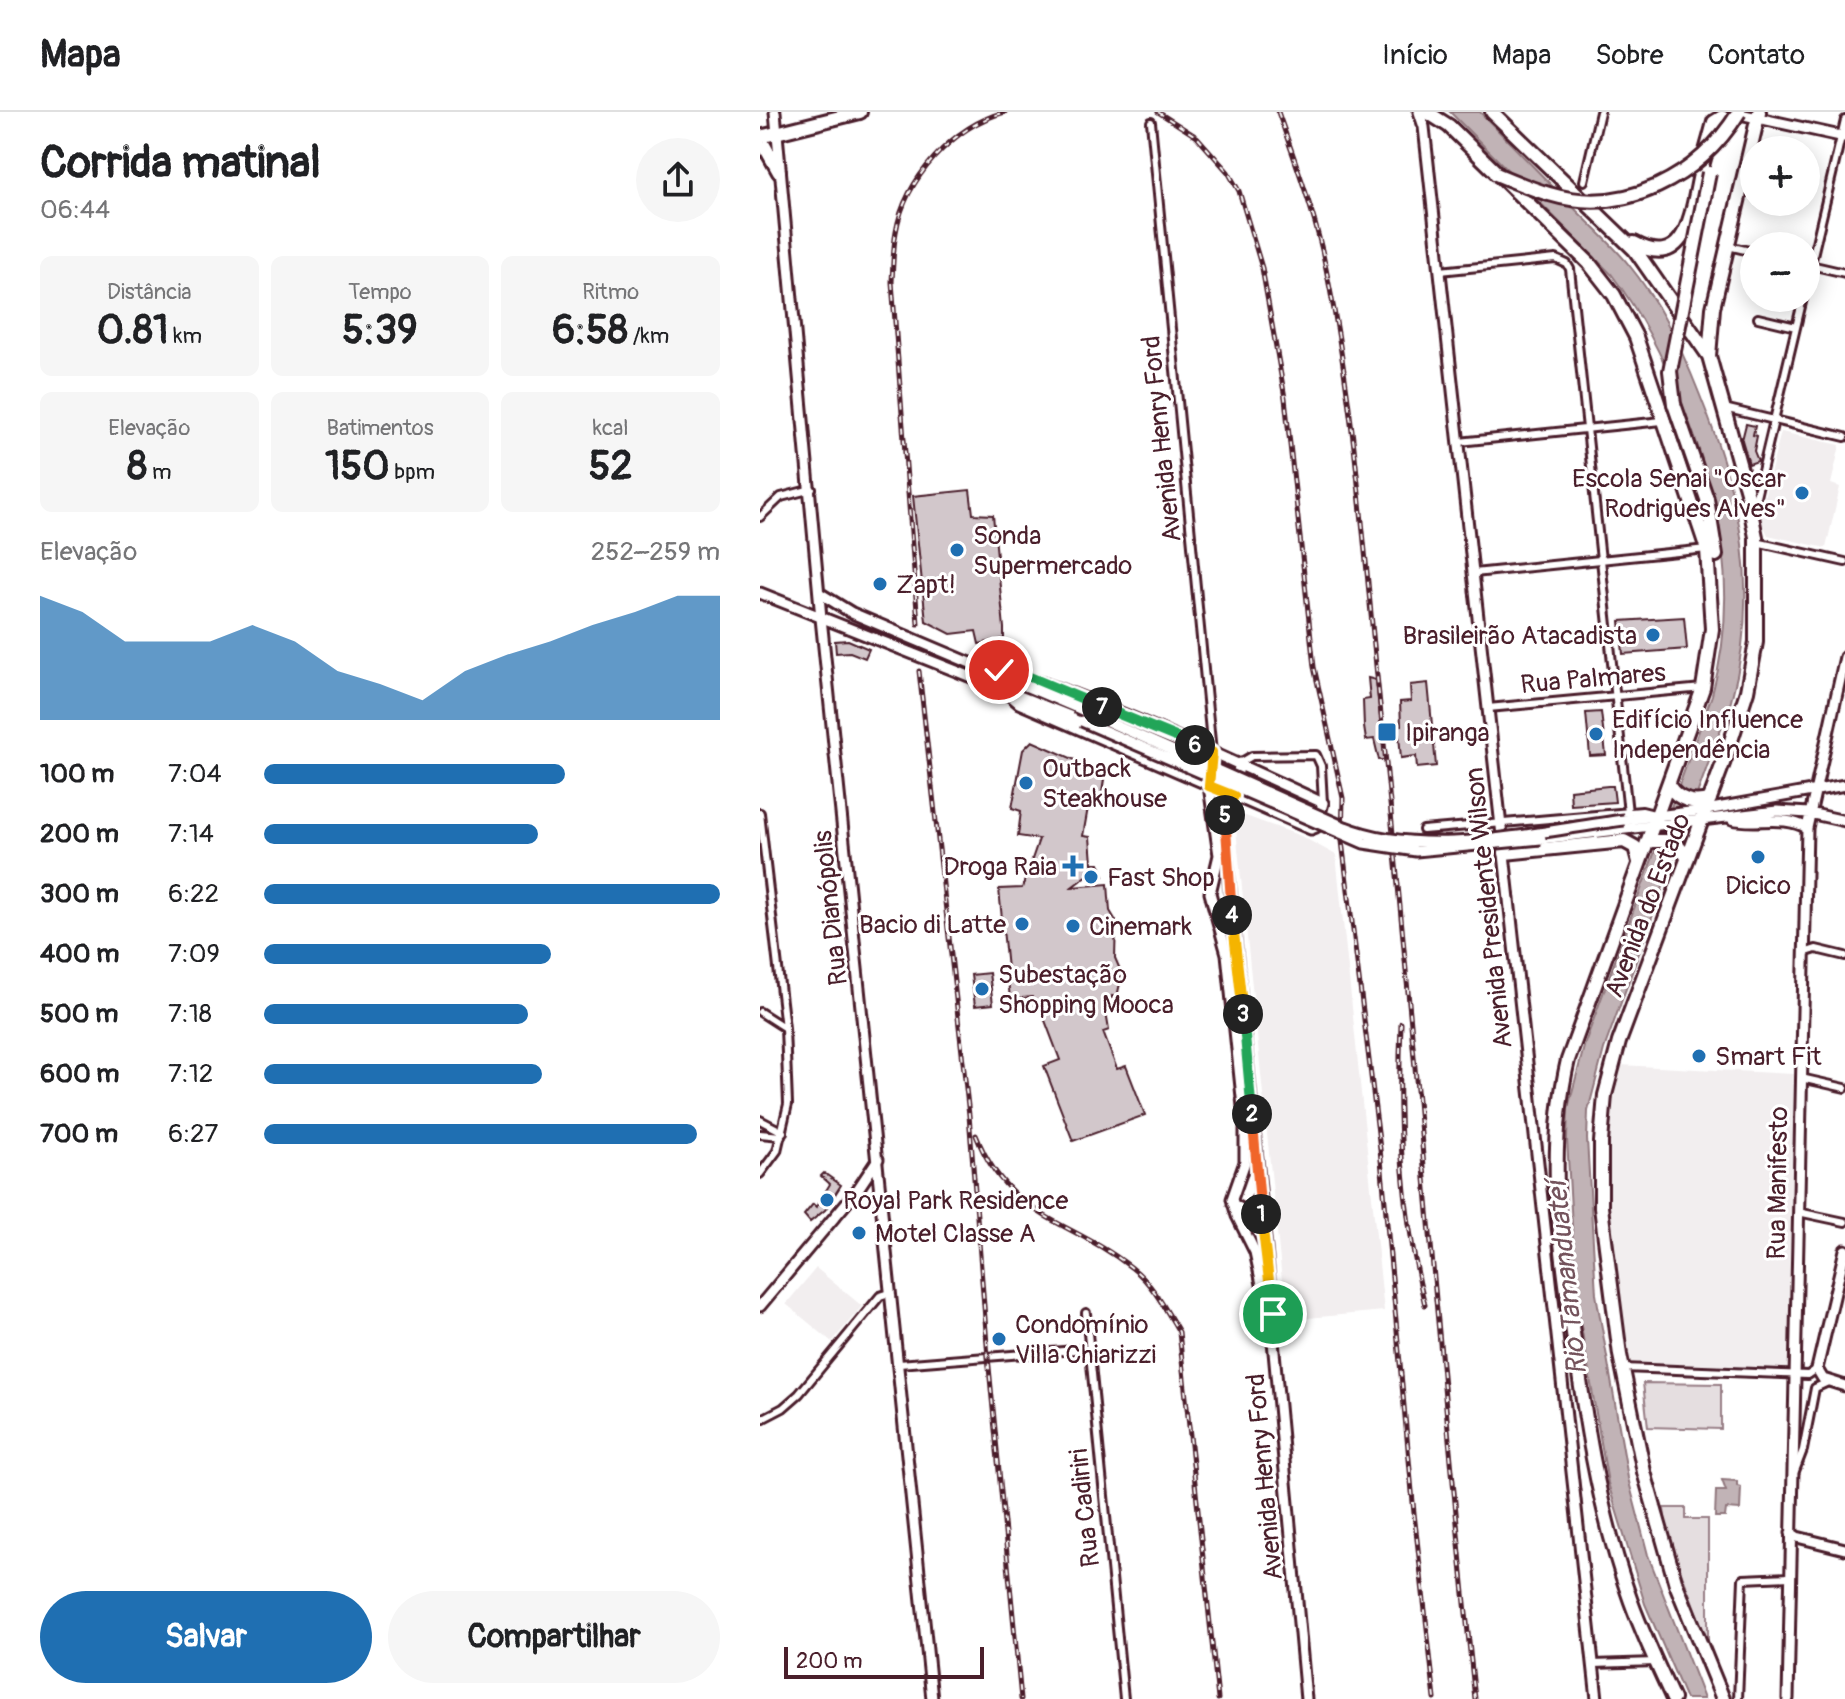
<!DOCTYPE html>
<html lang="pt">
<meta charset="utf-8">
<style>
body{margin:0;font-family:Pangolin,sans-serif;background:#f6f6f6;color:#202124;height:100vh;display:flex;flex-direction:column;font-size:30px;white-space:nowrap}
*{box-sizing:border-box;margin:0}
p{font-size:26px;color:#757577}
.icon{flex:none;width:44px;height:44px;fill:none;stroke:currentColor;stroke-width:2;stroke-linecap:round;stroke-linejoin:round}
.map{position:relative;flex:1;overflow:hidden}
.panel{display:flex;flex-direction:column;background:#fff;width:760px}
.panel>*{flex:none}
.buttons{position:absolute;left:980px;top:24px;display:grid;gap:16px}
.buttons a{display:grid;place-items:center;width:80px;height:80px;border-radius:50%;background:#fff;box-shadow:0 4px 20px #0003;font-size:40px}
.scale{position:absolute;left:24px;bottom:20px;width:200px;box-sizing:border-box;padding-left:8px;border:4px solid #4a1f2b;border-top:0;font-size:22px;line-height:28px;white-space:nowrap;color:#4a1f2b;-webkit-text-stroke:6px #fff;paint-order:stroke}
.pin{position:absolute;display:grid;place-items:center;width:68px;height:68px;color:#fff;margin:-34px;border:4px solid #fff;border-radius:50%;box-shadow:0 2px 8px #0007}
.km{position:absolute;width:40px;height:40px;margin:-20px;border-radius:50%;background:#222;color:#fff;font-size:22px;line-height:40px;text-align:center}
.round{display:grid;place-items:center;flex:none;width:84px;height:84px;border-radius:42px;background:#f6f6f6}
.summary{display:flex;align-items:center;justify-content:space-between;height:136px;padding:0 40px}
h1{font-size:44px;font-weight:700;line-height:60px}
.stats{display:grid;grid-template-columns:repeat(3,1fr);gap:12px;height:136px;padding:8px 40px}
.stats div{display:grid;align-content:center;border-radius:12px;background:#f6f6f6;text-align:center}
.stats b{font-size:40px;font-weight:700}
.stats small{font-size:22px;font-weight:400}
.stats p{font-size:22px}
.chart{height:224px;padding:16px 40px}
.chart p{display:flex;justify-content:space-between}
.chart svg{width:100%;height:144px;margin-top:8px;fill:#1f6fb2;opacity:.7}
.primary-button{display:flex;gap:16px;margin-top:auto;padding:16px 40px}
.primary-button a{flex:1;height:92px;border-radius:48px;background:#1f6fb2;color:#fff;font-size:32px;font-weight:700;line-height:92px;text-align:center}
.primary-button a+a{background:#f6f6f6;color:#202124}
ul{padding:0 40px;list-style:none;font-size:26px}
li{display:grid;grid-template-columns:128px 96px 1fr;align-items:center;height:60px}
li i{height:20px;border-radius:10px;background:#1f6fb2}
header{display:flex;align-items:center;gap:48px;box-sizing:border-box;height:112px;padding:0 40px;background:#fff;border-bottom:2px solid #e0e0e0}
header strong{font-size:38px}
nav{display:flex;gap:44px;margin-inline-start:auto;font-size:28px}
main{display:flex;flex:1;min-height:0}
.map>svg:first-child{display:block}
</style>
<header>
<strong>Mapa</strong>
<nav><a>Início</a><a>Mapa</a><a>Sobre</a><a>Contato</a></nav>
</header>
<main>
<section class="panel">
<div class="summary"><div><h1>Corrida matinal</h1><p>06:44</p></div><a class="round"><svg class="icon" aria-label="share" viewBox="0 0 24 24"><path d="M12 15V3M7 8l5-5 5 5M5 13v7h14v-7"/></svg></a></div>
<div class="stats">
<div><p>Distância</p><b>0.81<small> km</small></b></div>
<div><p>Tempo</p><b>5:39</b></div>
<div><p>Ritmo</p><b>6:58<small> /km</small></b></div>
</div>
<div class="stats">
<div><p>Elevação</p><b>8<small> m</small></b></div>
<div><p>Batimentos</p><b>150<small> bpm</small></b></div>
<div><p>kcal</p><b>52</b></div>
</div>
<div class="chart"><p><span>Elevação</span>252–259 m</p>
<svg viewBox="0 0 160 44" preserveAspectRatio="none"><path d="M0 44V6L10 11L20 20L30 20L40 20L50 15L60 20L70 29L80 33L90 38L100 29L110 24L120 20L130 15L140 11L150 6L160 6V44z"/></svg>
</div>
<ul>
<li><b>100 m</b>7:04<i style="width:66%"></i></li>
<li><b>200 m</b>7:14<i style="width:60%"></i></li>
<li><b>300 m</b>6:22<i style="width:100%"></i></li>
<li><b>400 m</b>7:09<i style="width:63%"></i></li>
<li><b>500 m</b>7:18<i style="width:58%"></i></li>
<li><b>600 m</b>7:12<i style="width:61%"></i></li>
<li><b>700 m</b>6:27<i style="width:95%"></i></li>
</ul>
<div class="primary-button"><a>Salvar</a><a>Compartilhar</a></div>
</section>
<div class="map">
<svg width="1085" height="1587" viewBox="0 0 1085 1587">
<rect width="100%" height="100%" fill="#fff"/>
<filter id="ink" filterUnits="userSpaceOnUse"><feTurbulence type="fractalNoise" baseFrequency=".0125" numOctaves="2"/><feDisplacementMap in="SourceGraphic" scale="16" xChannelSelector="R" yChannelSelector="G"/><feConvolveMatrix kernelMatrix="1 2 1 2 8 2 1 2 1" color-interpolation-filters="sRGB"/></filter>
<g filter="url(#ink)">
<path fill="#f2eeef" d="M1021,320l59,13 -9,39 9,3 -14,61 -58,-13 -9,-18z
M480,702l61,22 35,19 48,456 -98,9 -51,-501z
M859,953l175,9 -6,295 -156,-6 -7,-8 -19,-161 1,-69z
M56,1156l46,38 -30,36 -46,-38z"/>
<path fill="#e5dee0" stroke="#987e86" stroke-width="2" d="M883,1271l78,1v45l-73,-2z
M904,1396h22v11h22v124l-47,-124 4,-1z"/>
<path fill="#c1b3b6" stroke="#91787e" stroke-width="2" d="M690,0h30c32,33 65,67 98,100 17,17 36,34 51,53 31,38 52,82 70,128 42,104 62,197 32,308l-127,348 -16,62 -1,28 9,155 32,184 20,77 56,144h-18l-41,-95 -37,-121 -32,-186 -9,-158 1,-31 17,-65 127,-348c27,-99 10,-192 -28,-286 -19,-48 -41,-93 -72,-134z
M962,1368l15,1v5l4,1 -1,23 -14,-1 -1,8h-10l1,-26h10z"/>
<path fill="#d2c7cb" stroke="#4a1f2b" stroke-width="2" d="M986,312l9,2 -2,9 4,1 -3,15 4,10 -9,3 -7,-24z
M210,378l3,24 20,1 11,113v11l-25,5 -3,-13 -25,3 -25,-13 -13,-125z
M924,505l3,32 -64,5 -3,-33z
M88,528l21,9 -4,9 -15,-6 -14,1 -1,-12z
M608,566l8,2 5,47 20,-2 -1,-23 11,-1 -1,-16 18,-2 8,83 -19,2 -1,-12 -15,2 -2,-23 -17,2 3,23h-6l-5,-21 -8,1 -2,-13 -1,-27 7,-1z
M841,600l5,43 -16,1 -4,-43z
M272,629l73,32 -4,26 -11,-3 -7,40 7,1 2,26h7l5,13 -10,4 -2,-8 -20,15 36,-3 2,27 6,10 -1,37 7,16 -5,23 -5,-1 -1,6 -7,-1 5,29 -6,2 14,37 9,-3 19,49 -72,26 -29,-75 16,-6 -19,-50 -4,1 -5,-14 -22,2 -11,-110 23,-1 17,-49 -21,-3 3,-25 -9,-3 11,-58z
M848,674h5l2,16 -44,3 -1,-15z
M229,861l4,31 -18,2 -4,-31z
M64,1061l17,12 -16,25 -15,12 -6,-7 9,-11 3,3 14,-23 -9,-8z"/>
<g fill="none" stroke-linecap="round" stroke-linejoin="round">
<g stroke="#4a1f2b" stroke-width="12">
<path id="street" d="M391,10l61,630
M824,69l16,-69
M968,134l26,6
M1046,152l39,9
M680,159l116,-12 11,5 3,5 58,544
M1046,173l39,-165
M998,206l38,9
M964,296l121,29
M699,330l203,-21
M993,397l50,-211
M0,405l21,-20 31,-8
M996,430l89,20
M714,461l233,-24
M728,596l215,-20
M480,651l12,-7 64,-1 5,11 2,37
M0,701l25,215 3,76 -11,47 -17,23
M663,718l219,-19 12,3
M1044,841l12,-4 29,7
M0,900l25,16
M1041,966l44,10
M0,1008l23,12
M0,1022l21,2
M1038,1100l47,10
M326,1201l38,386
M139,1252l189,-15
M863,1256l185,7 9,-6
M0,1308l23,-12 16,-14 81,-98 10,-3
M1035,1359l8,-21 12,-62 13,-6
M833,1552l63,-2
M978,1587l5,-120 47,-2"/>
</g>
<g stroke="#4a1f2b" stroke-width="15">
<path id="secondary" d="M15,0l46,506 111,1081
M659,0l5,15 173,1572
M975,1l110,24
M0,481l322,128
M61,482l31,19 223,94
M235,560c26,-10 287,112 328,131l-7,24 -5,2 -292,-126 -14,-12
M452,640l-3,34 10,69 -9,38 17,61 18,172v36l-13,37 5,17 18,36 17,78 34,369
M480,651l-16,67 49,489
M972,707c25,6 51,-5 75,9
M864,708l82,-10 139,-25
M781,727l236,-28 32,2 36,8
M473,1092l10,6h6l10,-13
M1085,1138l-28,119 6,10 22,7
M0,1194l98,-117 20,-30
M1031,1421l6,4 48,12
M1028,1587l19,-871 38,-171"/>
</g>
<g stroke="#4a1f2b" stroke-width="18">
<path id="highway" d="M667,0l22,14 140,137 25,32 22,42 71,212 5,80 -9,59 -135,372c-20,85 -10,174 3,259 13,92 26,185 57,274 12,36 29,71 45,106
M732,0l143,138 74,106 38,136 9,45v105l-9,49 -19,59 -109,292 -14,53 -4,47v65l4,32 15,116 24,117 32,112 47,115
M0,25l100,-25
M0,26l19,34
M874,131c55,30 58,-36 67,-73 4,-16 9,-32 13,-48l8,-5
M949,244l4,-48 46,-196
M947,387l9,56
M909,674c9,14 25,19 41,13
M888,729h26l14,17
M745,741l119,-12 11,6 4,15"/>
</g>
<use href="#street" stroke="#fff" stroke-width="6"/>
<use href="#secondary" stroke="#fff" stroke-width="9"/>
<use href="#highway" stroke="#fff" stroke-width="12"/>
<g stroke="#4a1f2b" stroke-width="5">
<path id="rail" d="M398,0l39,25 31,35 11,19 23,77 23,130 29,269 29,131 -1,43 38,308 34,364 21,186
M518,0c16,46 33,91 44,138 33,149 42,304 58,455 35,331 59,663 95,994
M158,512l-26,-342c1,-17 1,-34 4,-50 9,-53 57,-106 109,-120
M159,559l50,444 19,242 33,342
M641,911c-4,98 0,187 24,282
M216,1023c33,85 95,84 156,133 21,16 34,42 47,64l39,367"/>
</g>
<use href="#rail" stroke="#fff" stroke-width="2" stroke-dasharray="6" stroke-linecap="butt"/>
<g stroke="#4a1f2b" stroke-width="15" stroke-linecap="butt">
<path id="secondary-bridge" d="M315,595l270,120c83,33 192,4 279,-7
M322,609l282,122 52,8 125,-12"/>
</g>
<g stroke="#4a1f2b" stroke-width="18" stroke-linecap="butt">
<path id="highway-bridge" d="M736,62c17,7 35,15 53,20 76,23 150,-17 190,-82
M947,387l-33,-95 -4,-33 39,-198"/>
</g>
<use href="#secondary-bridge" stroke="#fff" stroke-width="9"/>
<use href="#highway-bridge" stroke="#fff" stroke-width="12"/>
</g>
</g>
<g fill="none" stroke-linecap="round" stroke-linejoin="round" filter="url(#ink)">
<g stroke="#fff" stroke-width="16">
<path id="split-1" d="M501,1102l12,100"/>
</g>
<g stroke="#fff" stroke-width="16">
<path id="split-2" d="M492,1002l9,100"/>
</g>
<g stroke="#fff" stroke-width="16">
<path id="split-3" d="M483,902l9,100"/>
</g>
<g stroke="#fff" stroke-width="16">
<path id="split-4" d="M472,803l11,99"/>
</g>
<g stroke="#fff" stroke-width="16">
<path id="split-5" d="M465,703l7,100"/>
</g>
<g stroke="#fff" stroke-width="16">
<path id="split-6" d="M435,633l17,7 -3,34 25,10 -9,19"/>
</g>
<g stroke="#fff" stroke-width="16">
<path id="split-7" d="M342,595l93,38"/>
</g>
<g stroke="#fff" stroke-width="16">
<path id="split-8" d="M239,558l26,5 77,32"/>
</g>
<use href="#split-1" stroke="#f5b400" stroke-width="10"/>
<use href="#split-2" stroke="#f0652b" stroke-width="10"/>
<use href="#split-3" stroke="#22a559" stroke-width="10"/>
<use href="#split-4" stroke="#f5b400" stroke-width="10"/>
<use href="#split-5" stroke="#f0652b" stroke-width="10"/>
<use href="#split-6" stroke="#f5b400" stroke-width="10"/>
<use href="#split-7" stroke="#22a559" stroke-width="10"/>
<use href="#split-8" stroke="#22a559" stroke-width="10"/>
</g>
<g fill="#1f6fb2" stroke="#fff" stroke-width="3">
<circle cx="1042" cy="381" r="8"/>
<circle cx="197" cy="438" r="8"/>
<circle cx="120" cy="472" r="8"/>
<circle cx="893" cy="523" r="8"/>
<rect x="617" y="610" width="20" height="20" rx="4"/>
<circle cx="836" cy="622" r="8"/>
<circle cx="266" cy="671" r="8"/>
<circle cx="998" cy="745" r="8"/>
<path d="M309 742h8v8h8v8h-8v8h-8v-8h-8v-8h8z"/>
<circle cx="331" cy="765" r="8"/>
<circle cx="262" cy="812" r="8"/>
<circle cx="313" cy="814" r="8"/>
<circle cx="222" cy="877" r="8"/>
<circle cx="939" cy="944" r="8"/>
<circle cx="67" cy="1088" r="8"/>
<circle cx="99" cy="1121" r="8"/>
<circle cx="239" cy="1227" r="8"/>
</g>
<g text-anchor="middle" stroke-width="6" stroke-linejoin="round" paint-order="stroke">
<g font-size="26" fill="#4a1f2b" stroke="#fff">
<text transform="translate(401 327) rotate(-96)" y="9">Avenida Henry Ford</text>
<text transform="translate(833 566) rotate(-5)" y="9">Rua Palmares</text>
<text transform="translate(887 793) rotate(-69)" y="9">Avenida do Estado</text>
<text transform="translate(70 796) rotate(-96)" y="9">Rua Dianópolis</text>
<text transform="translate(728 796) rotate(-96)" y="9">Avenida Presidente Wilson</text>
<text transform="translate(1017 1071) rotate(-89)" y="9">Rua Manifesto</text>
<text transform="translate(504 1365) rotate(-95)" y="9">Avenida Henry Ford</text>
<text transform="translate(324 1396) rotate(-96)" y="9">Rua Cadiriri</text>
</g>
<g font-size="26" fill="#4a1f2b" stroke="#fff" text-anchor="start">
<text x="1026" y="375" text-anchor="end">Escola Senai "Oscar<tspan x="1026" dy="30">Rodrigues Alves"</tspan></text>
<text x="213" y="432">Sonda<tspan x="213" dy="30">Supermercado</tspan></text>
<text x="136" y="481">Zapt!</text>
<text x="877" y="532" text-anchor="end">Brasileirão Atacadista</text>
<text x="852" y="616">Edifício Influence<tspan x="852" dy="30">Independência</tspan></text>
<text x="645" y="629">Ipiranga</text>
<text x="282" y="665">Outback<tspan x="282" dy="30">Steakhouse</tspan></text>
<text x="297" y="763" text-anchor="end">Droga Raia</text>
<text x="347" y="774">Fast Shop</text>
<text x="998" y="782" text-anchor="middle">Dicico</text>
<text x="246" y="821" text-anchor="end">Bacio di Latte</text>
<text x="329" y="823">Cinemark</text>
<text x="238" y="871">Subestação<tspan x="238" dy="30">Shopping Mooca</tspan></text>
<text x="955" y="953">Smart Fit</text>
<text x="83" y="1097">Royal Park Residence</text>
<text x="115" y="1130">Motel Classe A</text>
<text x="255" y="1221">Condomínio<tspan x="255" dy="30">Villa Chiarizzi</tspan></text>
</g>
<g font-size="28" font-style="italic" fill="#74535c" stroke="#fff">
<text transform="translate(806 1166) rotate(-96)" y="10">Rio Tamanduateí</text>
</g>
</g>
</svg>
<div class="buttons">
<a>+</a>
<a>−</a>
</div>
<div class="scale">200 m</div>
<div class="pin" style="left:513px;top:1202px;background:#1e9e55"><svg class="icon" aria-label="arrive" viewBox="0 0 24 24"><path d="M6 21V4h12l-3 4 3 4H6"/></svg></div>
<div class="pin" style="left:239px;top:558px;background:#d93025"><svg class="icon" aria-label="check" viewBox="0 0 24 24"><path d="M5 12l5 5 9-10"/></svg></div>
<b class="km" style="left:501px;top:1102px">1</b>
<b class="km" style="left:492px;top:1002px">2</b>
<b class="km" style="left:483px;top:902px">3</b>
<b class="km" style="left:472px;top:803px">4</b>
<b class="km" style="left:465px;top:703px">5</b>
<b class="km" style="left:435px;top:633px">6</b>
<b class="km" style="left:342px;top:595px">7</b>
</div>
</main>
